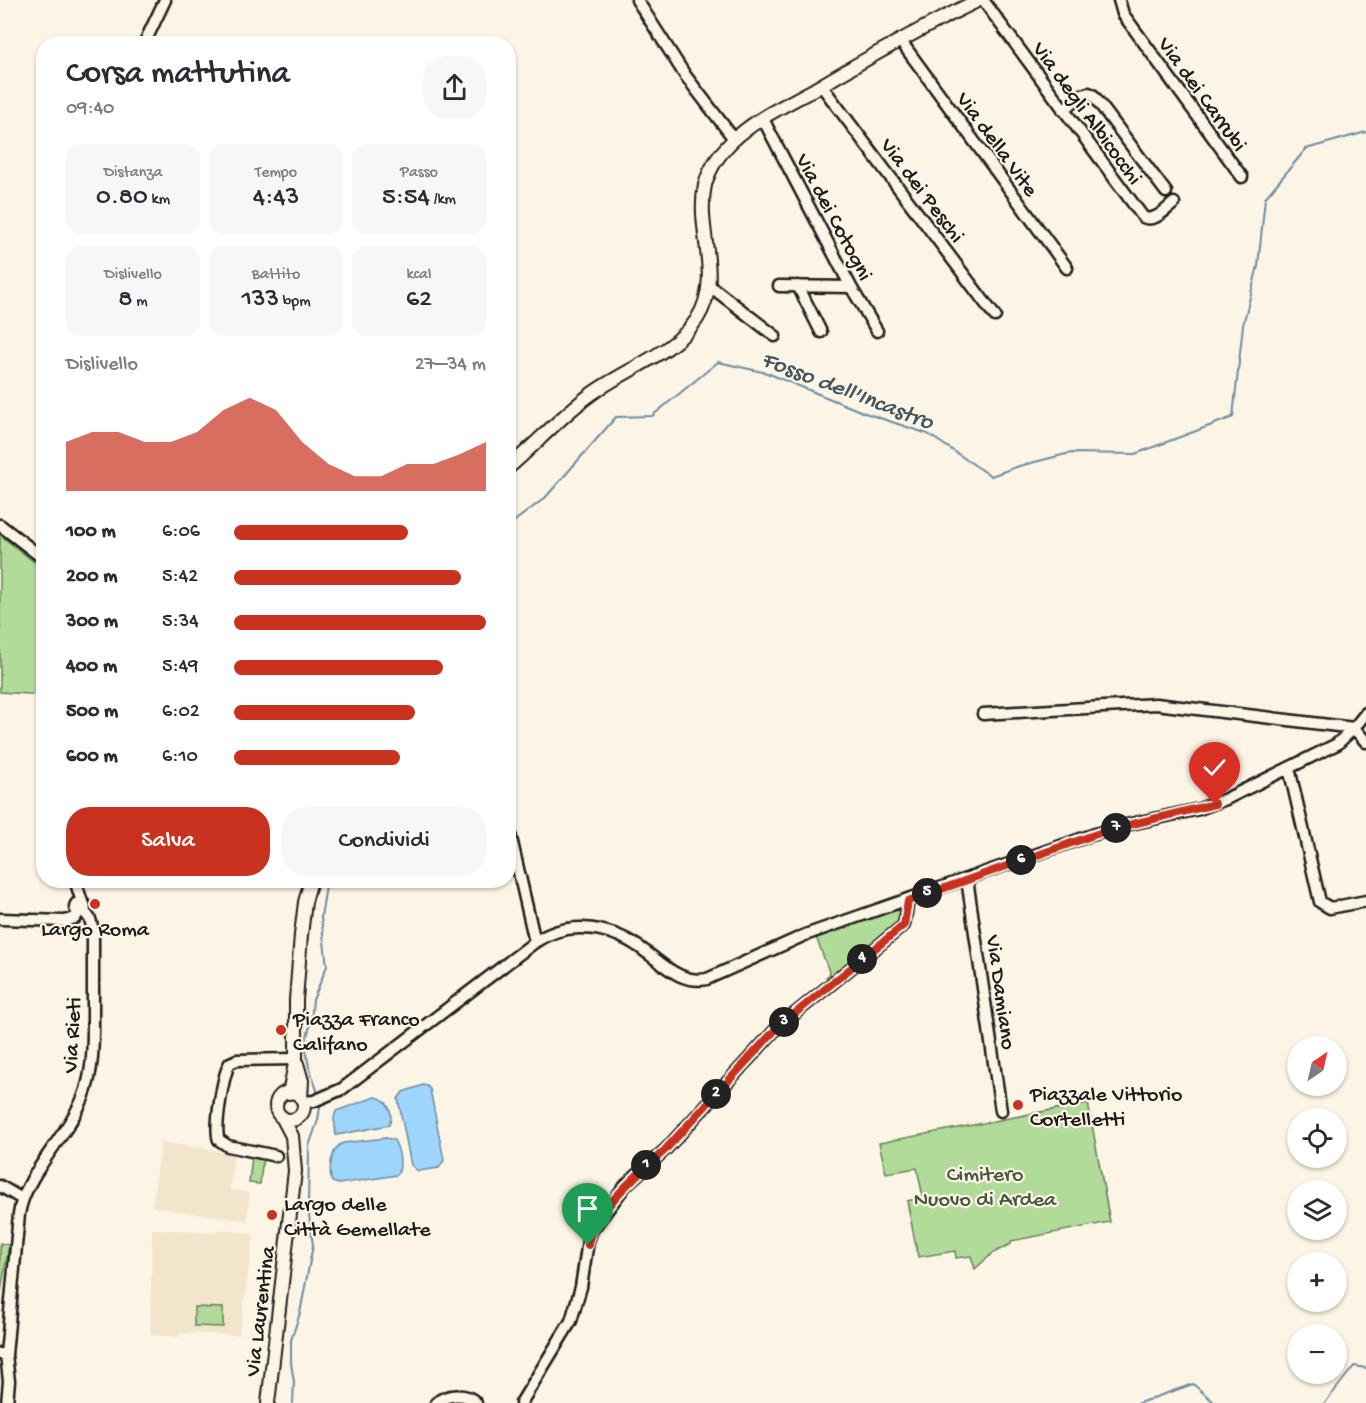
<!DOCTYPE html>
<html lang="it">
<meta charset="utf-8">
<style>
body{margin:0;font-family:"Gochi Hand",sans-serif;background:#f7f7f7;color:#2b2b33;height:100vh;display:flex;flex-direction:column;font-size:22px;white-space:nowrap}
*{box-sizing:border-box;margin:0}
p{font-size:20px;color:#7c7c81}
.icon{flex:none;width:33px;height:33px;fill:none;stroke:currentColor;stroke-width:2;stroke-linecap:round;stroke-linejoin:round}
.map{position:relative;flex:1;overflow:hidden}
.details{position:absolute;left:36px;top:36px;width:480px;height:852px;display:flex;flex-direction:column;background:#fff;border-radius:24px;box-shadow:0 2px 4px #0004}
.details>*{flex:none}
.needle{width:39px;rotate:34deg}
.fabs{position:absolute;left:1287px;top:1036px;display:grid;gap:12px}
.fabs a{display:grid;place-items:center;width:60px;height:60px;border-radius:50%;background:#fff;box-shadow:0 2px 4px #0004;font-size:30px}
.pin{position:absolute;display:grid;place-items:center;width:51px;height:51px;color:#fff;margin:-62px -26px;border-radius:50% 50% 50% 0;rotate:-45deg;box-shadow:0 0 6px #0007}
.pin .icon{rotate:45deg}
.km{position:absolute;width:30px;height:30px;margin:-15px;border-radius:50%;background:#222;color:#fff;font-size:16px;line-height:30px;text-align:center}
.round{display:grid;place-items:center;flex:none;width:63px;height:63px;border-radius:24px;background:#f7f7f7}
.headline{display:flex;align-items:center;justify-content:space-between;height:102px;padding:0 30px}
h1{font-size:33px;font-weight:600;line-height:45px}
.metrics{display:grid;grid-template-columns:repeat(3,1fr);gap:9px;height:102px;padding:6px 30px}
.metrics div{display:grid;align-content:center;border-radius:15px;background:#f7f7f7;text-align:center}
.metrics b{font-size:26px;font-weight:600}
.metrics small{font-size:16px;font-weight:400}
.metrics p{font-size:16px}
.chart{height:168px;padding:12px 30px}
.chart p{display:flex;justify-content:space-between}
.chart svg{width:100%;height:108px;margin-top:6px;fill:#c8321e;opacity:.7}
.button{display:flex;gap:12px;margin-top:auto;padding:12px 30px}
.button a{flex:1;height:69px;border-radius:24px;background:#c8321e;color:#fff;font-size:24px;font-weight:600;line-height:69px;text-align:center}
.button a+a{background:#f7f7f7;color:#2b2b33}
ul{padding:0 30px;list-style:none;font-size:20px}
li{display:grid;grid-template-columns:96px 72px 1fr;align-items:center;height:45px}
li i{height:15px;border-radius:8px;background:#c8321e}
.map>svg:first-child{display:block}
</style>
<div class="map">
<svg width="1366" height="1403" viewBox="0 0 1366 1403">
<rect width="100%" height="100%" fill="#fcf5e5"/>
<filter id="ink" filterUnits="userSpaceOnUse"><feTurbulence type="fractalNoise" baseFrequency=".0167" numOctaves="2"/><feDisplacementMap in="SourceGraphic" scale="12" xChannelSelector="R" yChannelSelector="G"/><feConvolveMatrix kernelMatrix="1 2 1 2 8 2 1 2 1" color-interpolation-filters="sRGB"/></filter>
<g filter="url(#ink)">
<path fill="#f3e5cc" d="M161,1142l73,11 -4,36 20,4 -3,28 -95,-14z
M152,1229l65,3 1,-3 36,5 -15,101 -59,-2 -1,4 -29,-2z"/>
<path fill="#b0db99" stroke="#667c5a" stroke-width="1.5" d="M0,535l43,34v126l-43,-3z
M903,908l-2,14 -72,59 -3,-4 4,-3 -14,-37z
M1088,1103l22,119 -99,19v3l-18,9 -18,16 -4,-13 -15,2 -1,-7 -37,6 -11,-56 16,-4 -6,-29 -31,5 -7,-30z
M252,1156l11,1 -3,27 -11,-1z
M0,1243l9,2 -9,52z
M194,1307l29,1v19l-29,-1z"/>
<path fill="#9ed5fd" stroke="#6a8ba3" stroke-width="1.5" d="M423,1085l4,1 3,3 14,71 -5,8 -21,3 -7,-6 -13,-66 5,-7z
M375,1097c13,1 19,17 14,28l-53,10 -2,-17 2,-7z
M386,1138l8,2c5,9 9,26 3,35l-58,9 -7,-2c-4,-12 -1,-34 11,-39z"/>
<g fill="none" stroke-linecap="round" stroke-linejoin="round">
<path stroke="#6a8ba3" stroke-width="2" d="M508,526l37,-28 71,-81 36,-1 66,-54 49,11 98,40 63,21 63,42 28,-10 51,-13 65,1 98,-37 10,-92 15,-59 7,-68 41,-49 60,-17
M319,1096l-10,-29 -4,-23 6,-22 2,-22 14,-34 -6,-49 5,-31 3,-6
M293,1403l1,-21 -3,-19v-23l9,-27 13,-68 -5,-37 1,-62 9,-26 3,-19
M1139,1403l54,-19 22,19
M1325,1403l29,-37 12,2"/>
<g stroke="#1c1c1c" stroke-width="15">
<path id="minor" d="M637,0l48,75 49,64
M983,0l160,217c11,6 22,-7 31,-14
M1119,0l4,14 119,163
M900,40l167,228
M144,44l21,-44
M821,85l174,231
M1063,110l19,-15 7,-2 4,2 73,97
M763,119l88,168 26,44
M710,286l65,50
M779,286l72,1
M798,286l23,46
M0,525l44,34
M983,714l173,-10 198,24 12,14
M1289,768l31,134 10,6 36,-7
M508,825l27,117
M967,879l34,232
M75,880l7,22
M75 907a5 5 0 1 1 10 0a5 5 0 1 1-10 0Z
M0,919l65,2 10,-3 4,-6
M303,1102l11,-1 28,-12 193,-147c35,-24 79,-15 111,10 19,14 36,32 61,27l98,-44 287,-100 34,-10 73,-16 27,-10 111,-55 17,-16 12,-15
M276,1156l-48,-10 -9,-6c-5,-11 4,-66 11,-77l7,-3 59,-1
M0,1186l22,13
M0,1354l6,1 13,-141c6,-40 48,-77 64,-116 11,-27 10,-57 10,-86 0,-27 0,-55 0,-82l-3,-11 -6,-8
M6,1355l3,26 -2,22
M436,1403c10,-9 31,-11 40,0
M521,1403l50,-82 10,-34 7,-46 4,-11 34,-45 40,-36 111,-121 127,-103 4,-24"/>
</g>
<g stroke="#1c1c1c" stroke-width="16">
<path id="major" d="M508,468c28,-24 53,-52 82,-73 32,-24 85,-42 107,-76 27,-43 -2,-88 8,-134 5,-19 18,-36 33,-49 22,-19 51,-33 77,-47 54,-32 108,-62 164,-89
M296,1060l6,21 -1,17
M276 1106a14 14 0 1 1 28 0a14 14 0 1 1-28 0Z
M289,1093l7,-34v-59l5,-65 4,-33 6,-22
M268,1403l27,-232 -3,-35 -10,-19"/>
</g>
<use href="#minor" stroke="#fcf5e5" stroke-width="10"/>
<use href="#major" stroke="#fcf5e5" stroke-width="12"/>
</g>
</g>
<g fill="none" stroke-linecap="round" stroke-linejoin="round" filter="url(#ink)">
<g stroke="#fff" stroke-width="12">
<path id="route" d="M588,1245c3,-31 53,-74 76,-94l113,-123 127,-103 4,-24 200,-71 107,-26"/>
</g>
<use href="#route" stroke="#c8321e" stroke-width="8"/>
</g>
<g fill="#c8321e" stroke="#fcf5e5" stroke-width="2">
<circle cx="95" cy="904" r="6"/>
<circle cx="281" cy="1030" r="6"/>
<circle cx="1018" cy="1105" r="6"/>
<circle cx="272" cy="1215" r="6"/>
</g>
<g text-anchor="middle" stroke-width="4.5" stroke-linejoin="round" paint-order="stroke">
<g font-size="22" fill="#1c1c1c" stroke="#fcf5e5">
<text transform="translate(1204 93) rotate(54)" y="8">Via dei Carrubi</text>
<text transform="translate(1089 112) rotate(54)" y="8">Via degli Albicocchi</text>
<text transform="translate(999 143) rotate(54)" y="8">Via della Vite</text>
<text transform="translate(924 189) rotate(53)" y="8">Via dei Peschi</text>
<text transform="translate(836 216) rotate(62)" y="8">Via dei Cotogni</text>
<text transform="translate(1003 992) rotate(82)" y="8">Via Damiano</text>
<text transform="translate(70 1035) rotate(-87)" y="8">Via Rieti</text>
<text transform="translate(258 1311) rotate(-83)" y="8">Via Laurentina</text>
</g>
<g font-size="22" fill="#1c1c1c" stroke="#fcf5e5" text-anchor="start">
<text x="95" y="935" text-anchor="middle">Largo Roma</text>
<text x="293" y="1025">Piazza Franco<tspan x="293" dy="25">Califano</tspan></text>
<text x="1030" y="1100">Piazzale Vittorio<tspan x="1030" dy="25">Cortelletti</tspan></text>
<text x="284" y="1210">Largo delle<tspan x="284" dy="25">Città Gemellate</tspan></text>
</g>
<g font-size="22" fill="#485542" stroke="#fcf5e5">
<text x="985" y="1180">Cimitero<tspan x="985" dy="25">Nuovo di Ardea</tspan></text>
</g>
<g font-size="24" font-style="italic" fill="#435460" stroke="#fcf5e5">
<text transform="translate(848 389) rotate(21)" y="8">Fosso dell'Incastro</text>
</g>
</g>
</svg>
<div class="fabs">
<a><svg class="needle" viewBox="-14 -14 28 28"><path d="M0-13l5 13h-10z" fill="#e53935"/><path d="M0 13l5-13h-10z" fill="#7c7c81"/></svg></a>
<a><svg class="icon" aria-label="locate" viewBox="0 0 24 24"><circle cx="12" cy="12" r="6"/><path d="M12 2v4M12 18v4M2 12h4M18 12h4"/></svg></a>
<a><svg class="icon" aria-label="layers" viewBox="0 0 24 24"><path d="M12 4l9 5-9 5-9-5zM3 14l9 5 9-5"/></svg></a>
<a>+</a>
<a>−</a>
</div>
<div class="pin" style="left:588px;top:1245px;background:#1e9e55"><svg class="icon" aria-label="arrive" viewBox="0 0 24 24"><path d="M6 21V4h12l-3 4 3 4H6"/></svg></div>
<div class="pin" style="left:1215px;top:804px;background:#d93025"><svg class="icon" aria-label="check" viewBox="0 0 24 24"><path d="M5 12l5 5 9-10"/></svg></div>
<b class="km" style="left:646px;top:1165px">1</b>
<b class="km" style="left:716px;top:1094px">2</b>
<b class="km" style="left:784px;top:1022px">3</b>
<b class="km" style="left:862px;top:959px">4</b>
<b class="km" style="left:927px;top:893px">5</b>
<b class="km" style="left:1021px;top:860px">6</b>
<b class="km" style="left:1116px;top:828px">7</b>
<section class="details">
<div class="headline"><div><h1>Corsa mattutina</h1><p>09:40</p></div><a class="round"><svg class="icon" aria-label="share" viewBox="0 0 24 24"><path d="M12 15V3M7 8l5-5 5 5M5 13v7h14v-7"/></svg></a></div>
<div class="metrics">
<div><p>Distanza</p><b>0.80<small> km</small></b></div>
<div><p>Tempo</p><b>4:43</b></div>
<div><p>Passo</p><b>5:54<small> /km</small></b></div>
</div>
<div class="metrics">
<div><p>Dislivello</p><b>8<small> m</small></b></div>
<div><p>Battito</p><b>133<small> bpm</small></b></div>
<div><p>kcal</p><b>62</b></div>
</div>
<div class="chart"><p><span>Dislivello</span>27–34 m</p>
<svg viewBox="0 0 160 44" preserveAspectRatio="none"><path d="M0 44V24L10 20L20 20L30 24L40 24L50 20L60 11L70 6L80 11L90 24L100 33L110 38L120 38L130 33L140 33L150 29L160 24V44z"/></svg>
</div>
<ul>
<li><b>100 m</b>6:06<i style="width:69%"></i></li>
<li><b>200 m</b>5:42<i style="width:90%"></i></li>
<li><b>300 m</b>5:34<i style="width:100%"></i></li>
<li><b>400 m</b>5:49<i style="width:83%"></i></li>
<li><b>500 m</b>6:02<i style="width:72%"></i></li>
<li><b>600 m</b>6:10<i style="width:66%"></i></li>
</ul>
<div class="button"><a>Salva</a><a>Condividi</a></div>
</section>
</div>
